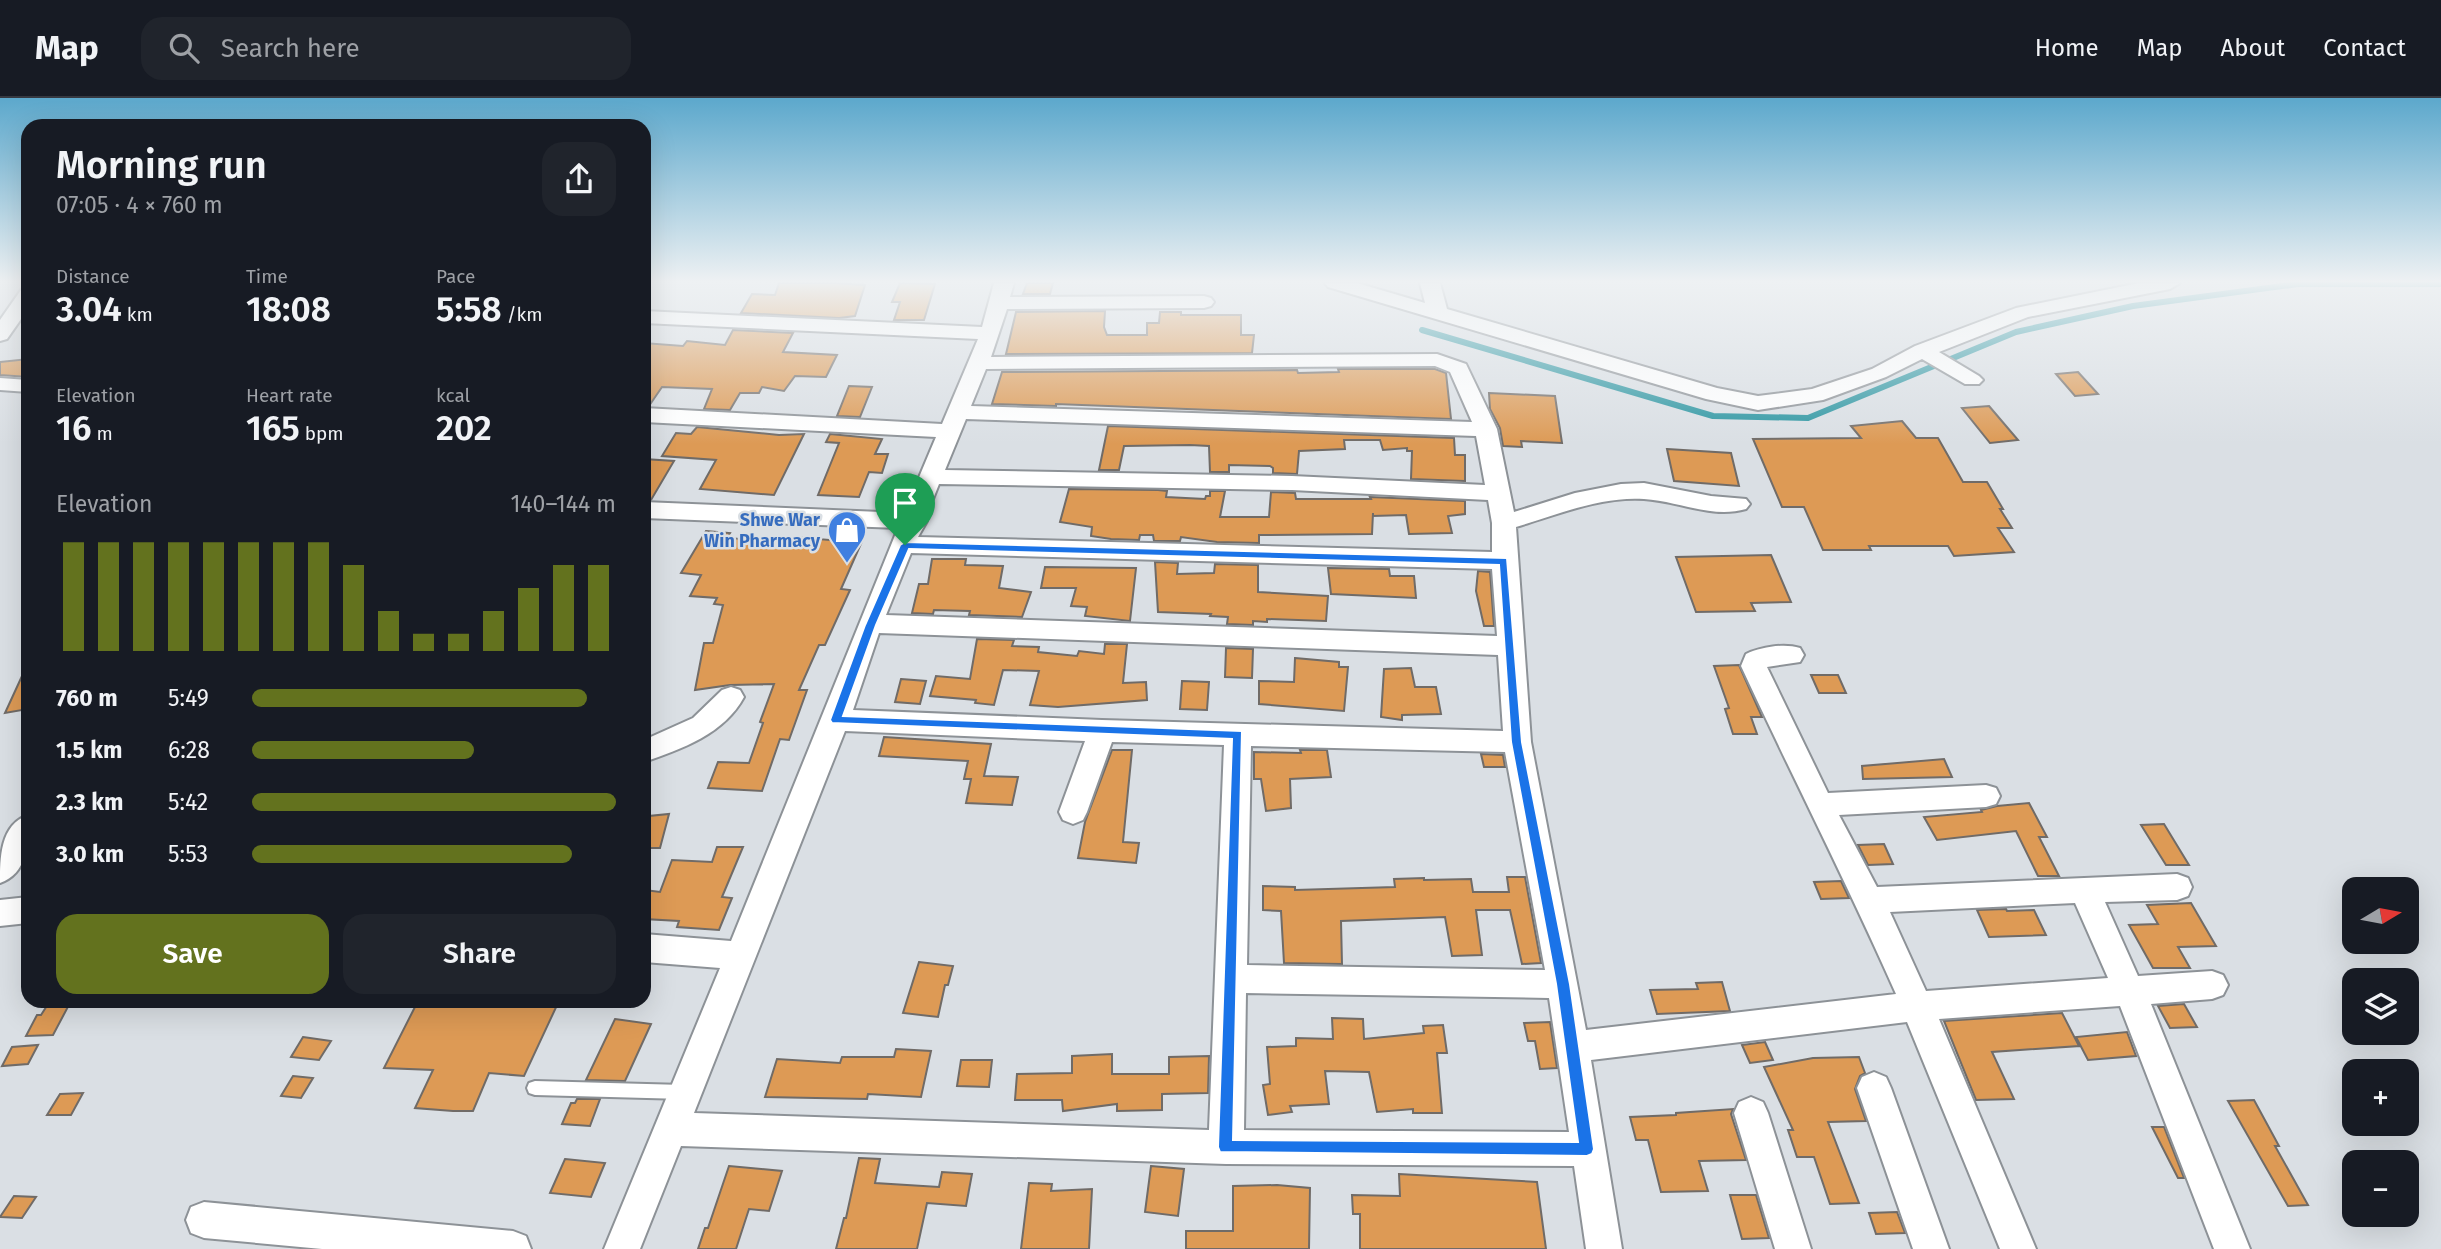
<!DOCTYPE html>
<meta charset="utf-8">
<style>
body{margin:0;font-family:"Fira Sans",sans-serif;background:#20242c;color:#f1f3f6;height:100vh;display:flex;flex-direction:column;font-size:26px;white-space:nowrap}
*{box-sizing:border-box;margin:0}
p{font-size:23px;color:#9ea1a6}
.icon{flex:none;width:38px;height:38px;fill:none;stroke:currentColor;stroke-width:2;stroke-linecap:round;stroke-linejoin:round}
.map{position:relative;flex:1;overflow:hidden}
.sheet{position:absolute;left:21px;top:21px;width:630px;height:889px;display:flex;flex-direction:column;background:#171b24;border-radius:21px;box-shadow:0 7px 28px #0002}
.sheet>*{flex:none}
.needle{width:46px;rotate:80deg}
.controls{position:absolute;left:2342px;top:779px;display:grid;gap:14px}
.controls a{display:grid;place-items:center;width:77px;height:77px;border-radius:14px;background:#171b24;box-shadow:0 7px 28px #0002;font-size:35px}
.pin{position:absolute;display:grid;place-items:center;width:60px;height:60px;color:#fff;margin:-72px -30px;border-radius:50% 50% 50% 0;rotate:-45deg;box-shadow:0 0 7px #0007}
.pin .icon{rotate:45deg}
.round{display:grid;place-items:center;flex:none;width:74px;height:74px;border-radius:21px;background:#20242c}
.overview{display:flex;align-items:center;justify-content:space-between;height:119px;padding:0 35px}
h1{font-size:38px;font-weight:600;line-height:52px}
.figures{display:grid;grid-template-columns:repeat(3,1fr);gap:10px;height:119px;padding:7px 35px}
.figures div{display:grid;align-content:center}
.figures b{font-size:35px;font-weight:600}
.figures small{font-size:19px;font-weight:400}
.figures p{font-size:19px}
.chart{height:196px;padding:14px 35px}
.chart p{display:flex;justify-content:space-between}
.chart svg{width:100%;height:126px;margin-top:7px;stroke:#63721e;stroke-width:6}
.primary-button{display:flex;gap:14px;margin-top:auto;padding:14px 35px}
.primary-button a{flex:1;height:80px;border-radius:21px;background:#63721e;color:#fff;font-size:28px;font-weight:600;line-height:80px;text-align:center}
.primary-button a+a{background:#20242c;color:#f1f3f6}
ul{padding:0 35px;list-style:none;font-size:23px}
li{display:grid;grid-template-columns:112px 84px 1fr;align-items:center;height:52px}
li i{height:18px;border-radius:9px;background:#63721e}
header{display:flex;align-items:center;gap:42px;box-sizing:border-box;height:98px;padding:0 35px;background:#171b24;border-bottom:2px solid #363941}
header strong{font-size:33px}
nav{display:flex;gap:38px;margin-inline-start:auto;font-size:24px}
.search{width:490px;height:63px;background:#20242c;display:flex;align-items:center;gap:18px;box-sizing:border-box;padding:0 24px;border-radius:21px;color:#9ea1a6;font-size:26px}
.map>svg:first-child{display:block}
</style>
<header>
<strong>Map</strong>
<div class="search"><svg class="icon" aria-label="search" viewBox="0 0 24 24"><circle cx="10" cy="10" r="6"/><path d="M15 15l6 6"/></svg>Search here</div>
<nav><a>Home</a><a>Map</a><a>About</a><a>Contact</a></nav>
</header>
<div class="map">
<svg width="2441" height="1151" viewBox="0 0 2441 1151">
<rect width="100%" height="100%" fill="#dadfe4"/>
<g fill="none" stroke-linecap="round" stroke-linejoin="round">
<path stroke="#2b95a1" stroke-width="6" d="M1422,232l291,86 95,2 208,-86 117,-26 165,-22h143"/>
</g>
<path fill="#dd9a55" stroke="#706b67" stroke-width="2" d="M779,185h55l31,2 -10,31 -16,2 -98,-5 11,-19 23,1z
M900,185l35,1 -11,36h-30l6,-18h-8z
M1027,185h26l-3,11h-27z
M1105,213l-1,16 3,8h40v-12h12l1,-11h21v3h60v20h13l-2,18 -246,1 10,-42z
M733,232l60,3 -10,19 54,3 -11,22 -31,-1 -11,15 -22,-4 -3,6h-19l-10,17 -26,-1 8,-20 -50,-2 -13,19 -5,-1v-62l39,3 4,-5 38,4z
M28,261v18l-28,-2v-13z
M1338,271h97l11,4 5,46 -395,-15v2l-64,-2 10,-32 295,-2 1,3 41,-1z
M2078,274l20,22 -23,2 -19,-22z
M849,288l23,1 -12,30 -23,-1z
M1489,295l66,3 7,47 -41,-2 1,6 -19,-1 -3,-18 -10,-19z
M1989,308l29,34 -28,3 -28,-35z
M1902,323l14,17h22l25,44h24l16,27h-3l12,19h-14l16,24 -60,4 -6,-10h-79l2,4h-48l-19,-43h-22l-29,-68 108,-1 -10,-12z
M1108,328l346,12 1,17h10v26l-54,-2 1,-28h-5v-3l-24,2 -3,-10h-36l1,9 -46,2 -2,23 -24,-1v-5l-3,-2 -41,-1v7h-19l-1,-26 -19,-1 -66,1 -5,24h-20z
M697,329l82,8 25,-1 -30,61 -74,-6 16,-29 -54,-4 14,-23 15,1z
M830,336l52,5 -7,15h13l-6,19 -13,-1 -10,25 -41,-2 21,-52 -13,-1z
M1667,351l64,4 8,33 -65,-5z
M644,361l30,2 -23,39 -7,-1z
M1069,391l89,1 9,1 -1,6 39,2 1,-3h4v-5h15l-5,26h49l2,-25 24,1 1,6h75l-1,-2 95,4v13l-17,2 4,17 -43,1 -3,-19 -33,1v-3l-1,21 -113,1v8l-42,-1 -36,-5 -1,4h-26l-1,-6h-13l-1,5 -28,-1 -20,-3 1,-9 -32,-5z
M706,433l24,2 -3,5 66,5 2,-6 46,4 2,-4 20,2 -22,50 9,1 -25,55h-6l-20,45h8l-18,50 -9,-1 -18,52 -54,-3 10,-26 31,1 14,-40 -3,-1 14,-38 -44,1 -35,5 9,-47h9l10,-38 -9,-1 3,-6 -27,-2 11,-21 -20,-2z
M1771,457l20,47 -40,1 4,8 -59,1 -20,-55z
M932,461h34l-1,6 38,1 -4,22 32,4 -9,25 -53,-2 1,-4 -36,-1 -1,4 -21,-1 7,-29h9z
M1155,464l23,1 -1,11 37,-1 1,-9 43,1v27l70,4 -2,25 -59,-2v3l-14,-1v4l-26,-1 1,-7 -18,-1 1,-2 -53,-2z
M1045,469l91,1 -6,53 -45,-5 2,-9 -16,-1 5,-18h-35z
M1328,470l61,1 1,7h24l2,22 -85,-4z
M1478,473l12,1 4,54h-10l-8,-35z
M977,541l37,1 -2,6 27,1 -1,5 39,4 2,-5 25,3 1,-10h22l-4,39 23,-1 1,18 -89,7 -28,-2 9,-34 -36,-1 -9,35 -19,-2 1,-3 -46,-4 6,-20 34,3z
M1226,550l27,1 -1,29 -27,-1z
M1295,560l44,4v5h9l-4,44 -85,-7v-23l35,1z
M28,565v46l-23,4z
M1739,567l23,52h-11l6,17h-24l-8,-25 4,-1 -15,-42z
M1411,570l4,19h21l5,27 -39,1v5l-21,-3 3,-48z
M1811,577h27l8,18h-27z
M901,581l25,2 -6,23 -25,-2z
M1182,583l27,1 -2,28 -27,-1z
M884,639l107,7 -7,32 34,1 -6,28 -46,-2 5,-24h-7l4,-18 -89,-5z
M1112,652h20l-9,92 16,1 -3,20 -58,-5 7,-36z
M1300,652h27l4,27 -41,2 1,29 -25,3 -5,-32h-7v-27l47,1z
M1481,656l22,1 2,12h-21z
M1944,661l8,18 -89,2 -1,-13z
M2029,705l18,34h-8l20,39h-21l-22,-45 -79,9 -13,-23 58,-5 -1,-2 16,-4z
M669,716l-9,34h-16l5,-32z
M2164,726l25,41h-23l-25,-40z
M1884,746l9,20 -25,1 -10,-20z
M717,749h26l-21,50 10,1 -13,32 -42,-3 2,-6 -35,-2v-29l16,2 12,-32 40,2z
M1507,779h18l16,86 -19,1 -12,-54h-34l6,45 -30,1 -7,-39 -104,4 1,43 -58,-1 -3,-52 -18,-1v-24l32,1v3l100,-3 -1,-8 30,-1v2l47,-1 2,13h36z
M1841,783l8,17 -28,1 -7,-17z
M2191,805l25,43 -38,1 12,21h-37l-24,-43 29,-1 -11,-19z
M2006,811l1,2 27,-1 12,25 -57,2 -12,-27z
M919,864l34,4 -5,19h-3l-7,32 -35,-4z
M1722,884l8,29 -73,3 -7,-24 48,-1 -2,-6z
M50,903h21l-18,34 -27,1 11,-21h4z
M418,903h118l22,2 -34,73 -35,-3 -16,38h-20l-38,-3 18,-38 -49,-2z
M2184,906l13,23 -27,1 -12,-22z
M2062,915l17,33 -87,6 22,47 -38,1 -32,-79z
M1332,920l31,1 1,20 60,-6 -1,-7 20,-1 4,28h-10l5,60h-29v-4l-36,3 -8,-40 -44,-1 4,33 -39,2 2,6 -24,3 -5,-30 7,-1 -3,-37 29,-1v-8l37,1z
M615,921l36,5 -26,57 -39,-1z
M1550,924l7,46 -17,1 -5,-28h-7l-4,-18z
M2127,934l9,24 -48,4 -12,-23z
M303,939l28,4 -12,19 -28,-3z
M1765,944l8,18 -23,3 -8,-18z
M38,947l-10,19 -26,2 10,-19z
M896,951l35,2 -10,46 -53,-3 -1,5 -102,-2 12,-38 63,4 2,-6h52z
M1112,956v20h57v-17l40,-1 -1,37 -46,1v16l-45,1v-7l-54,7 -1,-11h-47l2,-26 55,-1v-17z
M1859,959l6,16 -5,3 -5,13 11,32 -38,1 31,81 -29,1 -16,-47h-17l-9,-27h5l-29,-63 49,-9z
M961,962h31l-3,27 -32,-1z
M293,978l20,2 -12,20 -20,-2z
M83,995l-12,22h-24l13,-21z
M577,1001h23l-10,27 -28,-2 9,-21h4z
M2254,1002l25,46h-4l33,59 -20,1 -60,-105z
M1733,1011l-2,5 15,46 -47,1 9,30 -47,1 -13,-52h-12l-6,-23 46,-2v-2z
M2152,1029h12l20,51h-6z
M859,1060l21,1 -5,24 64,4 3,-15 30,2 -6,32 -39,-3 -10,46h-81l8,-31h2z
M565,1061l40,4 -14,34 -41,-4z
M729,1068l53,5 -13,40 -20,-2 -13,40h-38l7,-21h3z
M1151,1068l33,3 -6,47 -33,-4z
M1399,1076l138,8 9,67h-186v-35h-7l-1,-19 48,1z
M1029,1085l23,1 -1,7 41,-2 -3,60h-68z
M1277,1087l33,3 -1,61h-123v-18h47v-45z
M1730,1097h26l13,43 -27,1z
M14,1098l22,1 -14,21 -22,-1z
M1897,1114l8,21 -29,1 -7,-21z"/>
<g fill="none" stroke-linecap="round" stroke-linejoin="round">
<g stroke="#8d9297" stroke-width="4">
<path id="lane" d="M535,983l149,4 6,2 2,5 -2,5 -6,2 -149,-4 -6,-2 -2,-5 2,-5z"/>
</g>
<g stroke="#8d9297" stroke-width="4">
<path id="street" d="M994,185h20l-4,14 194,-1 7,2 3,4 -3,4 -7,2 -197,1 -16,48 446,-3 29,10 31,65 17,83 61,-19 46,-9 23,-1 67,13 35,3 4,5 -4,5c-34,10 -68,-8 -102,-10 -43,-3 -88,16 -128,28l15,215 55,288 310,-36c-49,-111 -104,-218 -155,-328l5,-12c15,-7 38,-11 54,-6l4,7 -4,7 -33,5 61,126 158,-8 10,3 4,8 -4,8 -10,3 -147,8 38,72 300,-13 11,4 4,9 -4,9 -11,4 -72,2 33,74 74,-5 11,4 5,10 -5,10 -11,4 -61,5 99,245h-36l-94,-243 -181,13 97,230h-36l-93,-227 -316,38 31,189h-36l-12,-83 -348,-2 -545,-18 -41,103h-36l116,-281 -76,-6v-28l87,7 167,-413 -254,-10v-16l260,11 32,-76 -292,-15v-14l298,16 36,-85 -334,-16v-12l338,16zM1435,268l15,6 22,50 -501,-16 15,-37zM966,321l510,17 9,49 -193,-9 -347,-6zM939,386l353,6 196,10 4,23v29l-574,-15 9,-16 -2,-2zM911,455l581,16 5,67 -611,-21zM879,535l619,22 5,76 -401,-11 -249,-10zM845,633l240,10 -26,71 4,8 10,4 10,-4 4,-8 25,-70 112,3 -15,385 -515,-17zM1251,648l254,6 40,218 -298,-5zM2075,805l33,75 -182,13 -36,-79zM1246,895l303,5 20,134 -325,-2z
M1325,185h32l68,20 -5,-20h20l7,26 270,79 41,8 54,-7 60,-20 43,-23 101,-38 123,-25h41l-10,6 -142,28 -89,35 40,24 4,4 -4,4h-14l-43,-25 -36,18 -63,23 -65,10 -52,-11 -378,-112z
M28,190v21l-21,30 -7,2v-21l21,-30z
M0,280l28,2v12l-28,-2z
M731,589l9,3 4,7c-20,37 -62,52 -100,65v-22l49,-22 29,-28z
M28,717c0,26 1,58 -28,68 0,-25 0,-58 28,-68z
M28,799v26l-28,3v-26z
M1874,974l12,5 5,11 58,161h-36l-56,-161 5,-11z
M1751,999l12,5 5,11 43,136h-36l-41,-136 5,-11z
M204,1104l309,29 13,5 5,13h-209l-118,-11 -13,-5 -5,-13 5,-13z"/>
</g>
<use href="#lane" fill="#fff" fill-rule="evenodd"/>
<use href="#street" fill="#fff" fill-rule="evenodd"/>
</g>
<linearGradient id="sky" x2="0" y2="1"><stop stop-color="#5ca8cc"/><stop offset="0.53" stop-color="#eef1f3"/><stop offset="1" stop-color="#eef1f3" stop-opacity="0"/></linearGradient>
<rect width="2441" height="346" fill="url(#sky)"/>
<path fill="#1a73e8" stroke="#fff" stroke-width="2" fill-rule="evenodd" d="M905,444l602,16 15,184 48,242 24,165 -2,5 -5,2 -367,-4 -2,-5 14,-408 -400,-16 -2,-3 35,-95 35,-80zM909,451l590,16 12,177 45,242 22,158 -345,-2 9,-409 -399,-15 33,-91z"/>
<defs>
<g id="shop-pin" transform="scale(2.0125)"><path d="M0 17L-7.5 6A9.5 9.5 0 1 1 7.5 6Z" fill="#3f7fe0" stroke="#dadfe4"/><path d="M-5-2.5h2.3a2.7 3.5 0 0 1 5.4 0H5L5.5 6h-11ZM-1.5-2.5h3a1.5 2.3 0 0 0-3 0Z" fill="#fff"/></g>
</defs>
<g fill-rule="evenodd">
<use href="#shop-pin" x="847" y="432"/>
</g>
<g text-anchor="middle" stroke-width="5" stroke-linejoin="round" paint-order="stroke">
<g font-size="18" font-weight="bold" fill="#366cbe" stroke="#dadfe4" text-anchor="end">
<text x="820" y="428">Shwe War<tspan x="820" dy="21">Win Pharmacy</tspan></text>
</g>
</g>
</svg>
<div class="controls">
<a><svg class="needle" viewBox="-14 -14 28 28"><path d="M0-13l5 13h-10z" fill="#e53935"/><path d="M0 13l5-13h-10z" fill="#9ea1a6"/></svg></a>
<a><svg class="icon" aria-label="layers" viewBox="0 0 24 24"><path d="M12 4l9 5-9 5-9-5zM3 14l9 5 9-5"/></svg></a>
<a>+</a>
<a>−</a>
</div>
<div class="pin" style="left:905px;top:447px;background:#1e9e55"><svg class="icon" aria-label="arrive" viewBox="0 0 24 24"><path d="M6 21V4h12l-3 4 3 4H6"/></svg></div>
<section class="sheet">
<div class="overview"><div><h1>Morning run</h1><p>07:05 · 4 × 760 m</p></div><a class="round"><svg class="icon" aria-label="share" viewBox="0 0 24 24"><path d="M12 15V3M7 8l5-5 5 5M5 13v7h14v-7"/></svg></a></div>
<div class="figures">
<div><p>Distance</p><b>3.04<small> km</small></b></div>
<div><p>Time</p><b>18:08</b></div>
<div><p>Pace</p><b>5:58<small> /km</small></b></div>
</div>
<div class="figures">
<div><p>Elevation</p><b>16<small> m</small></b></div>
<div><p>Heart rate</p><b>165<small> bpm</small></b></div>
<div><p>kcal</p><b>202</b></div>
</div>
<div class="chart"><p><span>Elevation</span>140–144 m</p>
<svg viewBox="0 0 160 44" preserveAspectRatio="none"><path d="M5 44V6M15 44V6M25 44V6M35 44V6M45 44V6M55 44V6M65 44V6M75 44V6M85 44V14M95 44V30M105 44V38M115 44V38M125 44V30M135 44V22M145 44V14M155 44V14"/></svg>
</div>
<ul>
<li><b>760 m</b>5:49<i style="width:92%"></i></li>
<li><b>1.5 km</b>6:28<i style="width:61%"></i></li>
<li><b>2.3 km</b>5:42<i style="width:100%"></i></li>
<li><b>3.0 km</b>5:53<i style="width:88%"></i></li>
</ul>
<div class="primary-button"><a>Save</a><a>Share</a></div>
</section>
</div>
